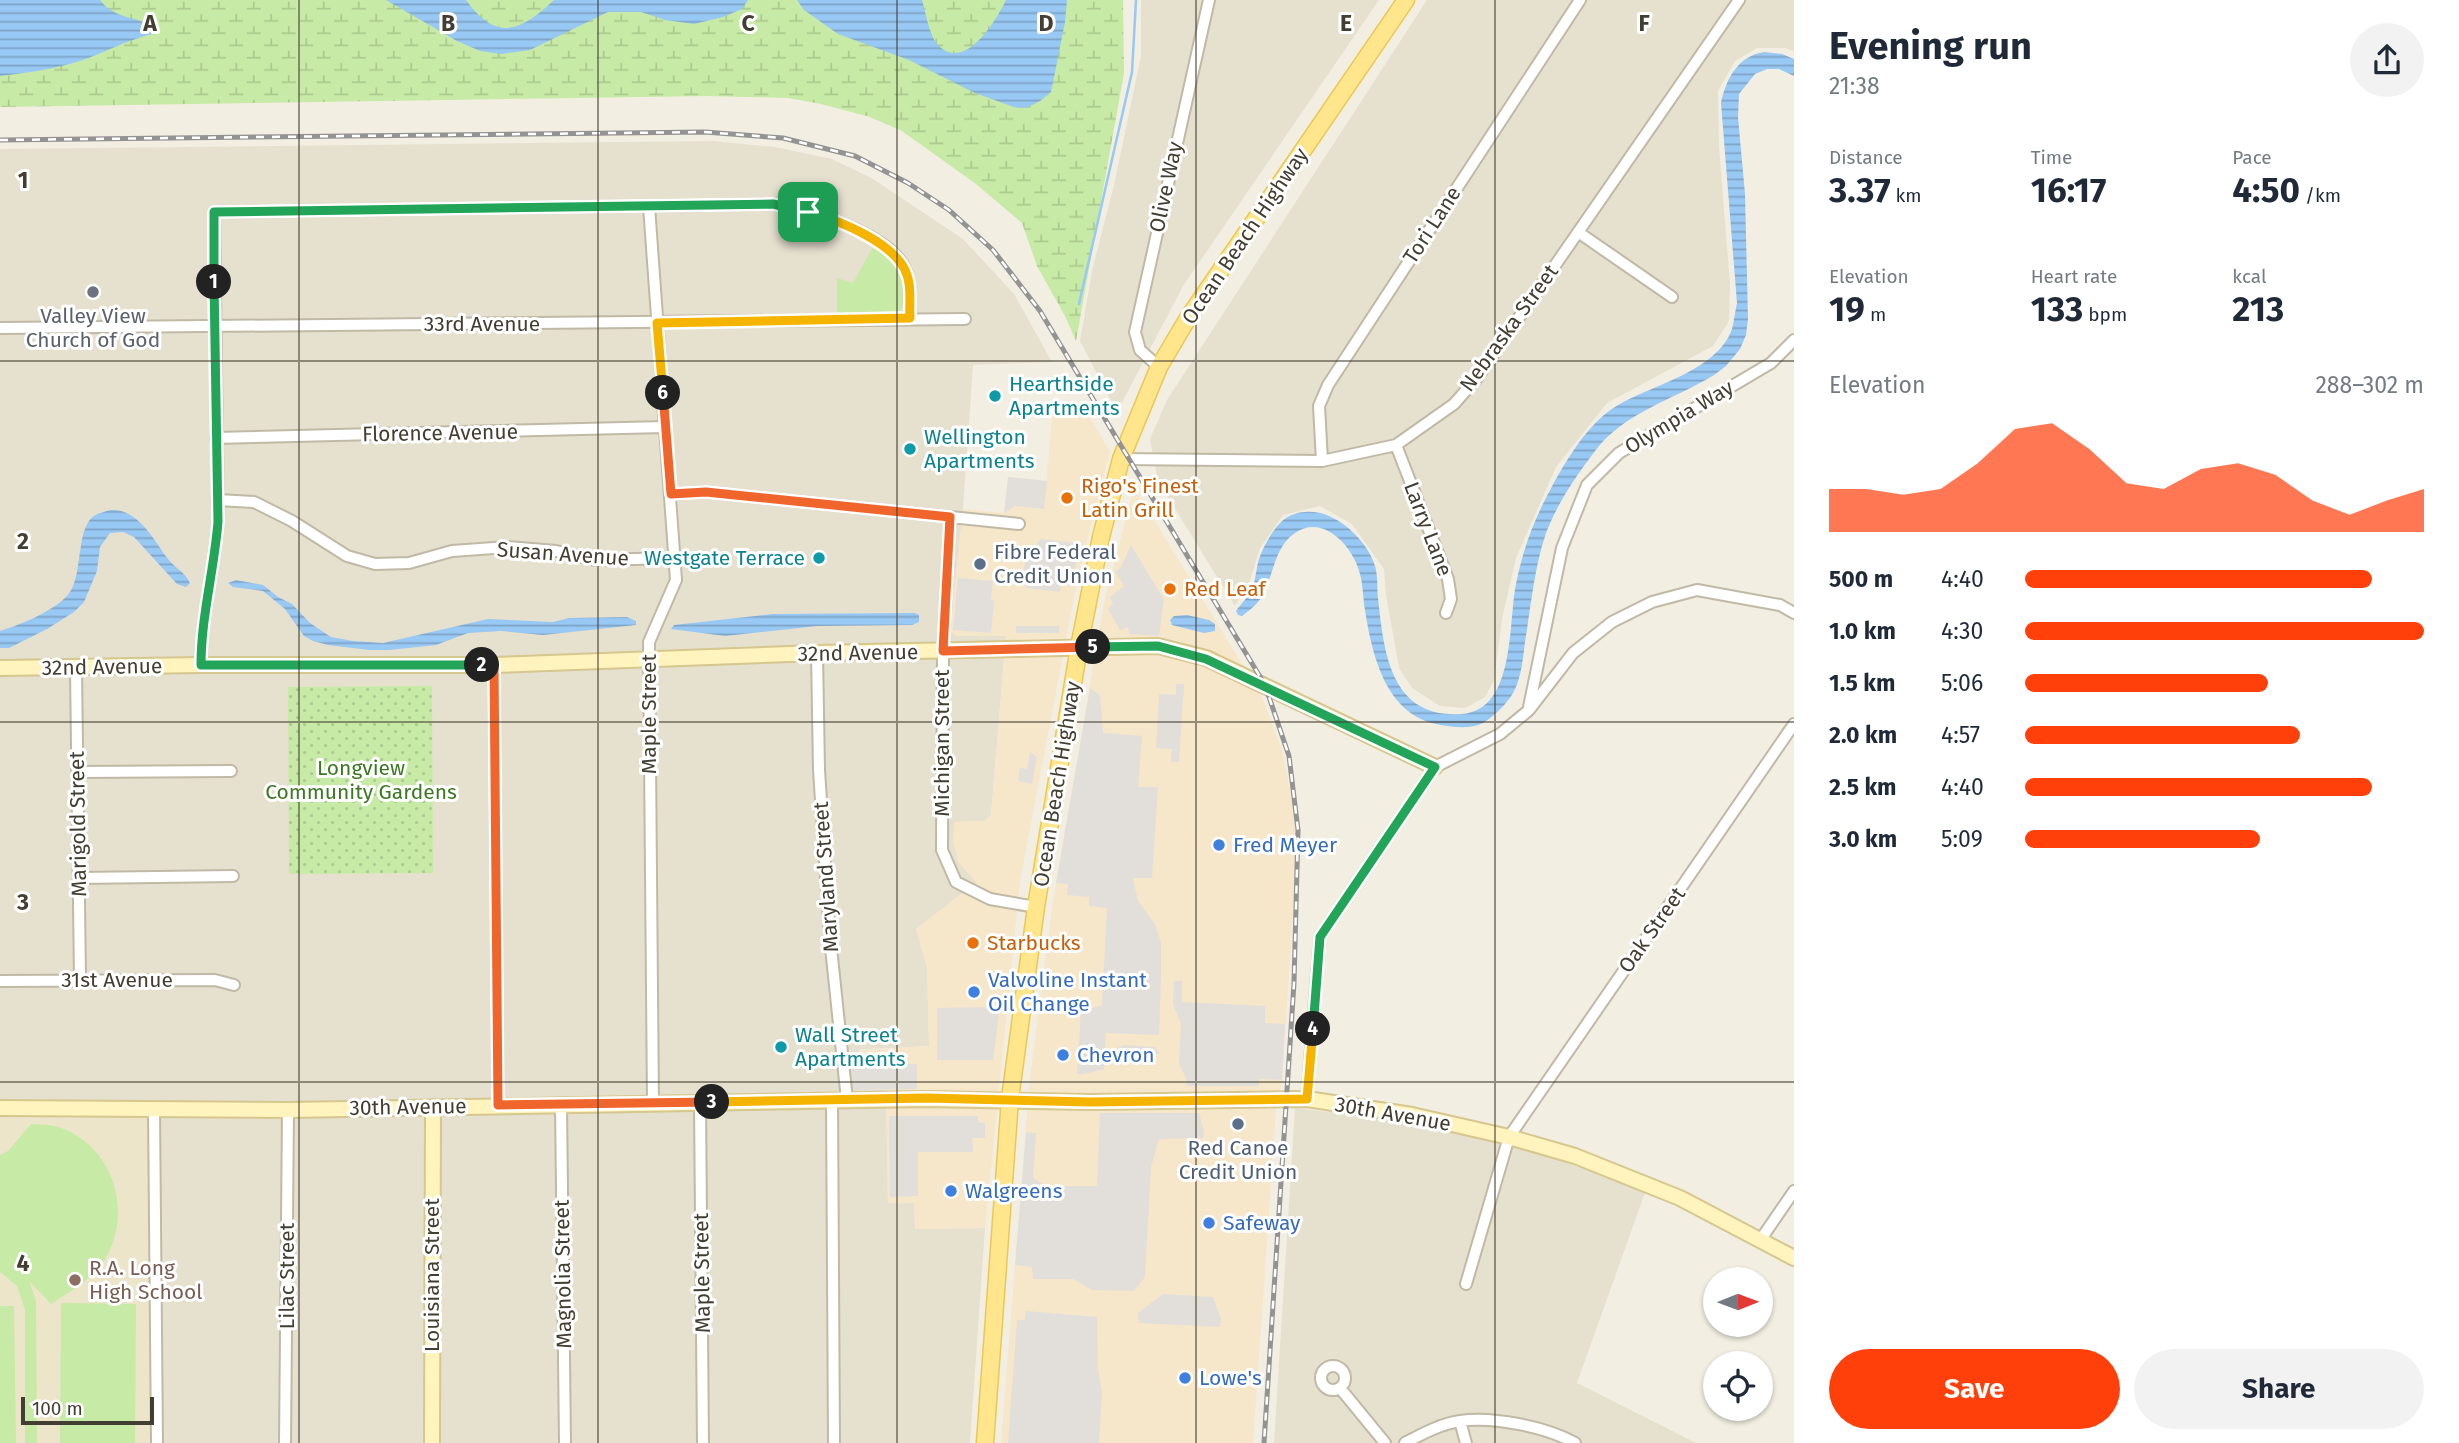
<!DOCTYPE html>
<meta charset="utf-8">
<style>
body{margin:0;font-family:"Fira Sans",sans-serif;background:#f2f2f3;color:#1f2937;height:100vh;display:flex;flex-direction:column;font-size:26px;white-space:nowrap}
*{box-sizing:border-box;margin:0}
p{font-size:23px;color:#747a83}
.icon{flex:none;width:38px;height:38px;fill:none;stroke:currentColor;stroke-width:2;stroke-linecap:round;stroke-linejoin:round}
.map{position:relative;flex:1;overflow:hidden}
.sheet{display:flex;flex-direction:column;background:#fff;width:665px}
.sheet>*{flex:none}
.needle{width:46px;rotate:89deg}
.controls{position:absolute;left:1703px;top:1267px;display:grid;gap:14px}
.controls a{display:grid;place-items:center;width:70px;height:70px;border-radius:50%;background:#fff;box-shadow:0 2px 5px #0004;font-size:35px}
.scale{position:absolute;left:21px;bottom:18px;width:133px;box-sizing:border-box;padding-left:7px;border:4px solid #433e32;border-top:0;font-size:19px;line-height:24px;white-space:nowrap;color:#433e32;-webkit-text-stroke:5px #fff;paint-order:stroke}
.pin{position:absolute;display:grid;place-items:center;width:60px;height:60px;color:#fff;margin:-30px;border-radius:14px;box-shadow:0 4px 10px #0006}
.km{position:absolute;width:35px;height:35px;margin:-18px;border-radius:50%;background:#222;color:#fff;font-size:19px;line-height:35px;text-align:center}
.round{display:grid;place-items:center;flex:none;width:74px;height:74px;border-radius:37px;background:#f2f2f3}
.summary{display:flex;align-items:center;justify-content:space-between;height:119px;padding:0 35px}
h1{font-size:38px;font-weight:700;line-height:52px}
.figures{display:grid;grid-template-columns:repeat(3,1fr);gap:10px;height:119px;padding:7px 35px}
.figures div{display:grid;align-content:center}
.figures b{font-size:35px;font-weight:700}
.figures small{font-size:19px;font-weight:400}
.figures p{font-size:19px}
.chart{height:196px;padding:14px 35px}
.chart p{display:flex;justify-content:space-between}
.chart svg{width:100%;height:126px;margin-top:7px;fill:#ff400b;opacity:.7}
.button{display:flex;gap:14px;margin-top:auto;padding:14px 35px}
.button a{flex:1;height:80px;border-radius:42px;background:#ff400b;color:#fff;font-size:28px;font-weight:700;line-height:80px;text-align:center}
.button a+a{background:#f2f2f3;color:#1f2937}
ul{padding:0 35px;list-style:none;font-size:23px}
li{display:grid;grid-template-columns:112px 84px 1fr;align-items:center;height:52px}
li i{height:18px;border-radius:9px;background:#ff400b}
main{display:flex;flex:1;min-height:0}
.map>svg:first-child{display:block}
</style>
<main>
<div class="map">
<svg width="1794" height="1443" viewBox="0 0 1794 1443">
<defs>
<pattern id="wetland-marsh" width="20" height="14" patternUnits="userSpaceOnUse" patternTransform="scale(1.75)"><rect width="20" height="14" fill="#c7eaa6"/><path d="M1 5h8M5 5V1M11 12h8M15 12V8" fill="none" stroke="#acca8f"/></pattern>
<pattern id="garden-dots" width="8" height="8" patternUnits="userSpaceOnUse" patternTransform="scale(1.75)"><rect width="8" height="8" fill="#c7eaa6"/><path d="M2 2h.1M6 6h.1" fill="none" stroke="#acca8f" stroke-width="1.8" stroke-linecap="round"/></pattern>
<pattern id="water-rules" width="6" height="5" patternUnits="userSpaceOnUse" patternTransform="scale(1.75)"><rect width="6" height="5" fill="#98c8f4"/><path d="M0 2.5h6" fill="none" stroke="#7ea4c6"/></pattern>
</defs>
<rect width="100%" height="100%" fill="#f2eee1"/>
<path fill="#e6e0cf" d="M1141,0h238l-196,286 -66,126 -37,-71 12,-70 22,-86 27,-129z
M1427,0h367v51l-9,-3h-28l-22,13 -17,30 1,56 11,137 -1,37 -16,25 -106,57 -51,64 -40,91 -14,61 -8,61 -9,17 -20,11 -25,-2 -28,-18 -13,-20 -13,-73 -2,-26 -32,-45 -32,-18 -37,9 -23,33 -10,32 -15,26 -77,-125 -8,-42 17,-39z
M713,141l62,6 57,12 41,20 90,60 51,55 38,68 -79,3 -10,144 -13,122 6,5 50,-1 -15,180 -6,6 -31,1 23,60 -61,47 11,38 2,79 -80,4 37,39 2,114h26l2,26 69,-1 -15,215h-819l-1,-328 -150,3v-969z
M1295,1108l116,14 117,28 118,40 -69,193 119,60h-422z"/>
<path fill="#f6e6ca" d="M1053,407l32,2 25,43 -31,119 -59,310 -35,347 -70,1 -1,-26h-26l-2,-113h-32l-6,-39 81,-5 -2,-79 -11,-38 60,-47 -17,-19 -6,-21 1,-20 31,-1 6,-6 15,-179h-50l-6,-5 13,-122 41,4 11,-7 29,3z
M1133,491l4,1 125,205 20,53 12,61 2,53 -14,216 -6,30 -23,333h-252l29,-365 23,-177 51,-298z"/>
<path fill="#ece5ca" d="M150,1115l1,328h-151v-325z"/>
<path fill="#c7eaa6" d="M873,247c25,16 36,33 28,63l-6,3 -58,1v-36l16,5z
M31,1124c8,1 19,0 27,3 57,18 77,89 44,137 -13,17 -34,29 -51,40l-22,-23 7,20 1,142h-12v-133l-8,-24 -17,-14v-117l8,-4z
M61,1303l75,1 -1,139h-75z
M0,1306h14l2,137h-16z"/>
<path fill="url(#wetland-marsh)" d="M0,0h1123l1,73 -48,268 -11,-25 -28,-50 -15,-43 -46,-39 -74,-53 -32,-14 -49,-13 -33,-6 -81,-2 -707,11z"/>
<path fill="url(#garden-dots)" d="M432,686l1,187 -144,1 -1,-187z"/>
<path fill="#e2dfda" d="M1008,477l39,4 -3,28 -29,-3 -11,7z
M1040,539l38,4 -4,43 -13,-1 -1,7 -34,-4 1,-6 -4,-1 2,-19z
M1131,545l33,55 -5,36 -30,-2 -1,-7 -8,3 -12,-21 5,-5 -3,-7 14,-11 -9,-14 6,-5z
M958,578l35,3 -2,19 3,1 -3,32 -38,-3z
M1016,626h43v7h-43z
M1176,684h8l-5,78h-8l1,-13 -16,-1 3,-54 17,1z
M1090,688l10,7 3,38 39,3 -4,51h20l-6,91h-19l5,23 17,23 6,19v36l-2,56 -53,-2 -2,36 -20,5h-7l4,-62 21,-7 5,-97 -18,-2v-9l-22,-2 1,-11 -12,-1z
M1030,752l7,5 -5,27 -14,-3 2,-13 7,1z
M1174,981h8v21l83,4v17l20,1 -3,56 -23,-1v7h-72l-1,-8 -7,-14 2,-40 -8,-20z
M1000,1007l-7,53h-56v-52z
M1123,1045l32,2 5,7h-40l-4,5 -4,-3 1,-5z
M859,1049l3,16 55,-1v25l-63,1 -6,-39z
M1100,1113h99l5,19 -1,6 -44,1 -8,28 -6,110 -11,14 -42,-1 -19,-11h-40l-1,-12 -17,-2 11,-133 10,1 -3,45 13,8h51z
M889,1116h89v6l7,1v15h-13l1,14h-55v44l-28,1z
M1163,1294l50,3 8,22 -1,8 -81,-4 -1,-10z
M1026,1311l71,6 1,52 4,23 -3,51h-91l9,-123h8z"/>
<path fill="url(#water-rules)" d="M0,0h100c14,19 38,17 57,27l-1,6c-27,6 -50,19 -76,28 -26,8 -53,12 -80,15z
M386,0h80c31,43 55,31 88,0h194l-6,9 -19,8 -29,7 -29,-4 -24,-8h-33l-78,38 -29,4 -21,-3 -23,-10z
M797,0h125c4,13 7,36 17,46 27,26 58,-27 67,-46h61l-2,22 -14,70 -11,9 -14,7 -12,-1 -39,-14 -66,-33 -71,-26 -34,-24z
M1764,52l18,2 12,5v17l-15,-7h-12l-12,5 -16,20 -1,23 7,77 3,125 -2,16 -6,14 -14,17 -12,9c-39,24 -91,38 -119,76 -19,25 -38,53 -49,82 -12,35 -15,73 -21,109 -2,16 -4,38 -12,51 -7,12 -19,23 -30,30 -14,7 -32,4 -47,1 -51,-11 -64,-70 -71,-114 -2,-12 -2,-25 -5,-36 -6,-26 -36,-61 -65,-41 -23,15 -21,49 -37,69 -4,5 -11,10 -16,14l-4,-1 -2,-4c5,-7 12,-14 16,-22 4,-10 4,-20 7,-30 4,-12 13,-28 22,-37 11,-10 25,-12 39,-9 24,6 48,30 55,53 3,10 2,22 3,32 6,54 12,121 84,116 54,-4 46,-92 54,-130 6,-29 14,-54 27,-80 16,-32 41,-78 72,-97 35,-22 102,-35 117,-78 2,-8 3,-17 5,-26l-16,-200c5,-24 17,-47 43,-51z
M110,510c28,-2 43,29 58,49 7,9 17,13 22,24l-4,4 -9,-3 -43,-47 -11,-5 -13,1 -10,14 -3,24 -13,31 -10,10 -27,17 -38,19h-9v-17c20,-6 59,-22 70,-39 13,-20 6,-64 24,-76 4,-3 11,-4 16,-6z
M236,580l27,5 15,12 14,7 18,19 21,14 22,4 30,2 105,-24 65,3 16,-4 58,-1 9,4v4l-93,10 -42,-4 -33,2 -32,12 -47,5h-20l-41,-5 -15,-4 -9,-5 -19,-27 -22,-18 -30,-4 -5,-4z
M915,613l4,2v7l-7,3 -95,1 -92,10 -54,-7 3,-4 99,-11z
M1187,615l22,5 6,4v7l-11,2 -32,-8 -2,-5 4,-4z"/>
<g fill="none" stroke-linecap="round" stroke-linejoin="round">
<path stroke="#98c8f4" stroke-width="2.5" d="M1079,304l53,-232 4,-72"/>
<g stroke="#c0b9a6" stroke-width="14">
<path id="street" d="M649,206l27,374 -27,62 4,462
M1578,232l94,65
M0,328l965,-9
M1159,367l-19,-17 -5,-18 74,-332
M216,438l449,-11
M1396,445l52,134 3,20 -5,14
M1121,459l201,2 74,-16 58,-41 23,-26 262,-378
M1322,461l-3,-55 9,-21 252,-385
M671,494l35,-2 313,32
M217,500l37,2 38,19 55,35 28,8 34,-1 43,-12 56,-4 48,4 39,9 80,-2
M950,517l-7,134 -1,199 14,32 34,17 46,8
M817,653l2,117 11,168 17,162
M201,665c0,-48 13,-94 17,-143l-4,-310 559,-8c36,6 111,28 130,61 9,15 6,36 7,54
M494,665l4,440
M76,668l4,312
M1529,707l33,-159 25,-63 32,-32 152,-90 23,-23
M78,772l153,-1
M79,878l154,-2
M0,981l215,-1 19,5
M1307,1099l13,-162 115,-170 65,-33 29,-24 44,-57 39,-31 40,-20 45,-12 83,15 14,8
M832,1100l2,343
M700,1103l3,340
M561,1105l4,338
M154,1109l3,334
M1761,1239l33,-48
M1466,1284l43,-147 285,-413
M1321 1378a12 12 0 1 1 24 0a12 12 0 1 1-24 0Z
M1340,1388l45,55
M1460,1421l6,22
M285,1443l3,-333
M1405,1443c17,-9 35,-19 55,-22 33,-5 86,6 115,22"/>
</g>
<g stroke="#d5c78d" stroke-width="18">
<path id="secondary" d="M0,668l201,-3h293l323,-12 341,-7 48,12 229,109
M0,1108l288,2 638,-11 164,3 217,-3 105,16 97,22 66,19 105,42 114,60
M432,1443l1,-336"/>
</g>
<g stroke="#eac857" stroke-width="19">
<path id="primary" d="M985,1443l25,-344 26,-192 43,-260 22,-110 20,-78 38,-92 29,-49 218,-318"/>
</g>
<use href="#street" stroke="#fff" stroke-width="10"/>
<use href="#secondary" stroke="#fff3be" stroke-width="14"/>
<use href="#primary" stroke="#ffe68d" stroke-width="16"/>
<g stroke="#939393" stroke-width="5">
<path id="rail" d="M0,140l705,-8 78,6 72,18 53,27 41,27 44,40 47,61 225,374 24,71 9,74 -4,153 -30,460"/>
</g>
<use href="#rail" stroke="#fff" stroke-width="2.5" stroke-dasharray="8" stroke-linecap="butt"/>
</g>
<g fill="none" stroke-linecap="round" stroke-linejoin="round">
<g stroke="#fff" stroke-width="14">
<path id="split-1" d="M214,282v-70l559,-8 35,8"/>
</g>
<g stroke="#fff" stroke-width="14">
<path id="split-2" d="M214,282l4,240c-4,49 -17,95 -17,143h281"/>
</g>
<g stroke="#fff" stroke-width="14">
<path id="split-3" d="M482,665h12l4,440 214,-3"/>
</g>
<g stroke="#fff" stroke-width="14">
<path id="split-4" d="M712,1102l214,-4 164,4 217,-3 6,-70"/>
</g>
<g stroke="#fff" stroke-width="14">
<path id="split-5" d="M1093,647l65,-1 48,13 229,108 -115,170 -7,92"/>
</g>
<g stroke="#fff" stroke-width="14">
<path id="split-6" d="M663,393l8,101 35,-2 244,25 -7,134 150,-4"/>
</g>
<g stroke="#fff" stroke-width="14">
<path id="split-7" d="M663,393l-6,-70 253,-5c-1,-13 2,-30 -3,-43 -10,-32 -69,-55 -99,-63"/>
</g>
<use href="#split-1" stroke="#22a559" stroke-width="9"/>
<use href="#split-2" stroke="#22a559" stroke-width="9"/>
<use href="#split-3" stroke="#f0652b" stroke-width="9"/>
<use href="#split-4" stroke="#f5b400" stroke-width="9"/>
<use href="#split-5" stroke="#22a559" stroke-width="9"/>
<use href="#split-6" stroke="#f0652b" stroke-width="9"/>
<use href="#split-7" stroke="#f5b400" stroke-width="9"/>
</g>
<path fill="none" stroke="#433e32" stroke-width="2" stroke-opacity="0.55" d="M299,0v1443M598,0v1443M897,0v1443M1196,0v1443M1495,0v1443M0,361h1794M0,722h1794M0,1082h1794"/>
<circle fill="#6b7280" stroke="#fff" stroke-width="2.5" cx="93" cy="292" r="7"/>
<g fill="#0f9aa8" stroke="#fff" stroke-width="2.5">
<circle cx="995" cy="396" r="7"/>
<circle cx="910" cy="449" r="7"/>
<circle cx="819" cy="558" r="7"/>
<circle cx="781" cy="1047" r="7"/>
</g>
<g fill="#e8710a" stroke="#fff" stroke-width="2.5">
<circle cx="1067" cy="498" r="7"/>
<circle cx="1170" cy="589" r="7"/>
<circle cx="973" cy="943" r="7"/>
</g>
<g fill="#5c6f8a" stroke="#fff" stroke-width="2.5">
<circle cx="980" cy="564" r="7"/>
<circle cx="1238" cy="1124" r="7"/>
</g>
<g fill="#3f7fe0" stroke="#fff" stroke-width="2.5">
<circle cx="1219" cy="845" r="7"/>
<circle cx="974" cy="992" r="7"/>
<circle cx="1063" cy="1055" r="7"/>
<circle cx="951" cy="1191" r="7"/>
<circle cx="1209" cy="1223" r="7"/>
<circle cx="1185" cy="1378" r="7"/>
</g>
<circle fill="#8d6e63" stroke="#fff" stroke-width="2.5" cx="75" cy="1280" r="7"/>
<g text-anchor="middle" stroke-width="6" stroke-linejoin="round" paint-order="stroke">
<g font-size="21" fill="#433e32" stroke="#fff">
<text transform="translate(1166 187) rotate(-78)" y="7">Olive Way</text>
<text transform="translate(1432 225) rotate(-57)" y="7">Tori Lane</text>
<text transform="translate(1245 236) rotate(-56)" y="7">Ocean Beach Highway</text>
<text x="482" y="331">33rd Avenue</text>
<text transform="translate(1509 328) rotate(-54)" y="7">Nebraska Street</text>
<text transform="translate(1679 417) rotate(-31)" y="7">Olympia Way</text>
<text transform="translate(440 433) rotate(-1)" y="7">Florence Avenue</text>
<text transform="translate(1428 529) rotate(69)" y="7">Larry Lane</text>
<text transform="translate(563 554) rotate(4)" y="7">Susan Avenue</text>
<text transform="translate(858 653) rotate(-1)" y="7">32nd Avenue</text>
<text transform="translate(102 667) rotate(-1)" y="7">32nd Avenue</text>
<text transform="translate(649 714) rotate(-90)" y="7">Maple Street</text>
<text transform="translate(942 743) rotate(-90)" y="7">Michigan Street</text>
<text transform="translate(1057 784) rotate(-81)" y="7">Ocean Beach Highway</text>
<text transform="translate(78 824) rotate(-91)" y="7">Marigold Street</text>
<text transform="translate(826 877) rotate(-94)" y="7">Maryland Street</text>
<text transform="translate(1652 930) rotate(-55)" y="7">Oak Street</text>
<text x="117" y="987">31st Avenue</text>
<text transform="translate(408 1107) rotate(-1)" y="7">30th Avenue</text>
<text transform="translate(1393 1114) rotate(10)" y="7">30th Avenue</text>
<text transform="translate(702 1273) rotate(-91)" y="7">Maple Street</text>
<text transform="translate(563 1274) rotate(-91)" y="7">Magnolia Street</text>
<text transform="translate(432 1275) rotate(-90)" y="7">Louisiana Street</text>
<text transform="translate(287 1276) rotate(-90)" y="7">Lilac Street</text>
</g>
<g font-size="21" fill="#5b616d" stroke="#fff">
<text x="93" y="323">Valley View<tspan x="93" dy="24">Church of God</tspan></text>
</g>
<g font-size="21" fill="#0d838f" stroke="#fff" text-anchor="start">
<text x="1009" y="391">Hearthside<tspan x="1009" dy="24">Apartments</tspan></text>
<text x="924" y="444">Wellington<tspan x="924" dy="24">Apartments</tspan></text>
<text x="805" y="565" text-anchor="end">Westgate Terrace</text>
<text x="795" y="1042">Wall Street<tspan x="795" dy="24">Apartments</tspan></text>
</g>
<g font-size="21" fill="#c56008" stroke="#fff" text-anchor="start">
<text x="1081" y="493">Rigo's Finest<tspan x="1081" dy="24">Latin Grill</tspan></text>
<text x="1184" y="596">Red Leaf</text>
<text x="987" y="950">Starbucks</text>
</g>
<g font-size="21" fill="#4e5e75" stroke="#fff" text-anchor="start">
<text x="994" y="559">Fibre Federal<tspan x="994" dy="24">Credit Union</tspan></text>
<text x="1238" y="1155" text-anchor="middle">Red Canoe<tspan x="1238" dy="24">Credit Union</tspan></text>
</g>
<g font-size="21" fill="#3d7823" stroke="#fff">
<text x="361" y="775">Longview<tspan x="361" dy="24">Community Gardens</tspan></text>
</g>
<g font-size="21" fill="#366cbe" stroke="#fff" text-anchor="start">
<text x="1233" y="852">Fred Meyer</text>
<text x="988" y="987">Valvoline Instant<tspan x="988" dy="24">Oil Change</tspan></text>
<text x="1077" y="1062">Chevron</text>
<text x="965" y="1198">Walgreens</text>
<text x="1223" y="1230">Safeway</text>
<text x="1199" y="1385">Lowe's</text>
</g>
<g font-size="21" fill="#785e54" stroke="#fff" text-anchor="start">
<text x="89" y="1275">R.A. Long<tspan x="89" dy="24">High School</tspan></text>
</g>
</g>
<g font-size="23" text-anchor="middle" font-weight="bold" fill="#433e32" stroke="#fff" stroke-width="6" stroke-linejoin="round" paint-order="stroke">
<text x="150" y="31">A</text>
<text x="448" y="31">B</text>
<text x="748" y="31">C</text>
<text x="1046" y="31">D</text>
<text x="1346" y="31">E</text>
<text x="1644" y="31">F</text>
<text x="23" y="188">1</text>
<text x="23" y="549">2</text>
<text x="23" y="910">3</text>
<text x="23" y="1271">4</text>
</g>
</svg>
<div class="controls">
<a><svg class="needle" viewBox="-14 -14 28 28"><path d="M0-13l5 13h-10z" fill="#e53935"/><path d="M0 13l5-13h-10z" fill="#747a83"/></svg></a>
<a><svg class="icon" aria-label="locate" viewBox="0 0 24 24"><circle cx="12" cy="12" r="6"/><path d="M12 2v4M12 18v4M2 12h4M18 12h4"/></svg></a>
</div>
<div class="scale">100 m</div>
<div class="pin" style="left:808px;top:212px;background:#1e9e55"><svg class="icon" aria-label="arrive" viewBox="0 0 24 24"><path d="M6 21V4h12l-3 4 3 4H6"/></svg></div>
<b class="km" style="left:214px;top:282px">1</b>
<b class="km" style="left:482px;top:665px">2</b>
<b class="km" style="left:712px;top:1102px">3</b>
<b class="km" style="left:1313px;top:1029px">4</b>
<b class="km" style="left:1093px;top:647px">5</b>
<b class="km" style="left:663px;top:393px">6</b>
</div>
<section class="sheet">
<div class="summary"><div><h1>Evening run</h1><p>21:38</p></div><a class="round"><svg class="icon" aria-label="share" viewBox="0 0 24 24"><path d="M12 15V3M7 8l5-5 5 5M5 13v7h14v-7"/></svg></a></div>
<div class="figures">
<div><p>Distance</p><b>3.37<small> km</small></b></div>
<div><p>Time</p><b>16:17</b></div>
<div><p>Pace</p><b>4:50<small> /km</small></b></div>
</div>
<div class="figures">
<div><p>Elevation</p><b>19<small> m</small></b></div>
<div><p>Heart rate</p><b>133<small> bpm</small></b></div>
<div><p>kcal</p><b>213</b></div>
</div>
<div class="chart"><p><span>Elevation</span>288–302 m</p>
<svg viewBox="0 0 160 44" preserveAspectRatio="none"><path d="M0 44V29L10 29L20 31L30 29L40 20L50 8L60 6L70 15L80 27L90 29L100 22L110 20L120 24L130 33L140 38L150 33L160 29V44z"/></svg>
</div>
<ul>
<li><b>500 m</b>4:40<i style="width:87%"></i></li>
<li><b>1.0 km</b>4:30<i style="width:100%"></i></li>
<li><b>1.5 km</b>5:06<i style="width:61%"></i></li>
<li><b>2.0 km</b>4:57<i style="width:69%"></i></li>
<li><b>2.5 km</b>4:40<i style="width:87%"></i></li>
<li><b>3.0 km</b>5:09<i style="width:59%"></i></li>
</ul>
<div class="button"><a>Save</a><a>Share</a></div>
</section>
</main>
